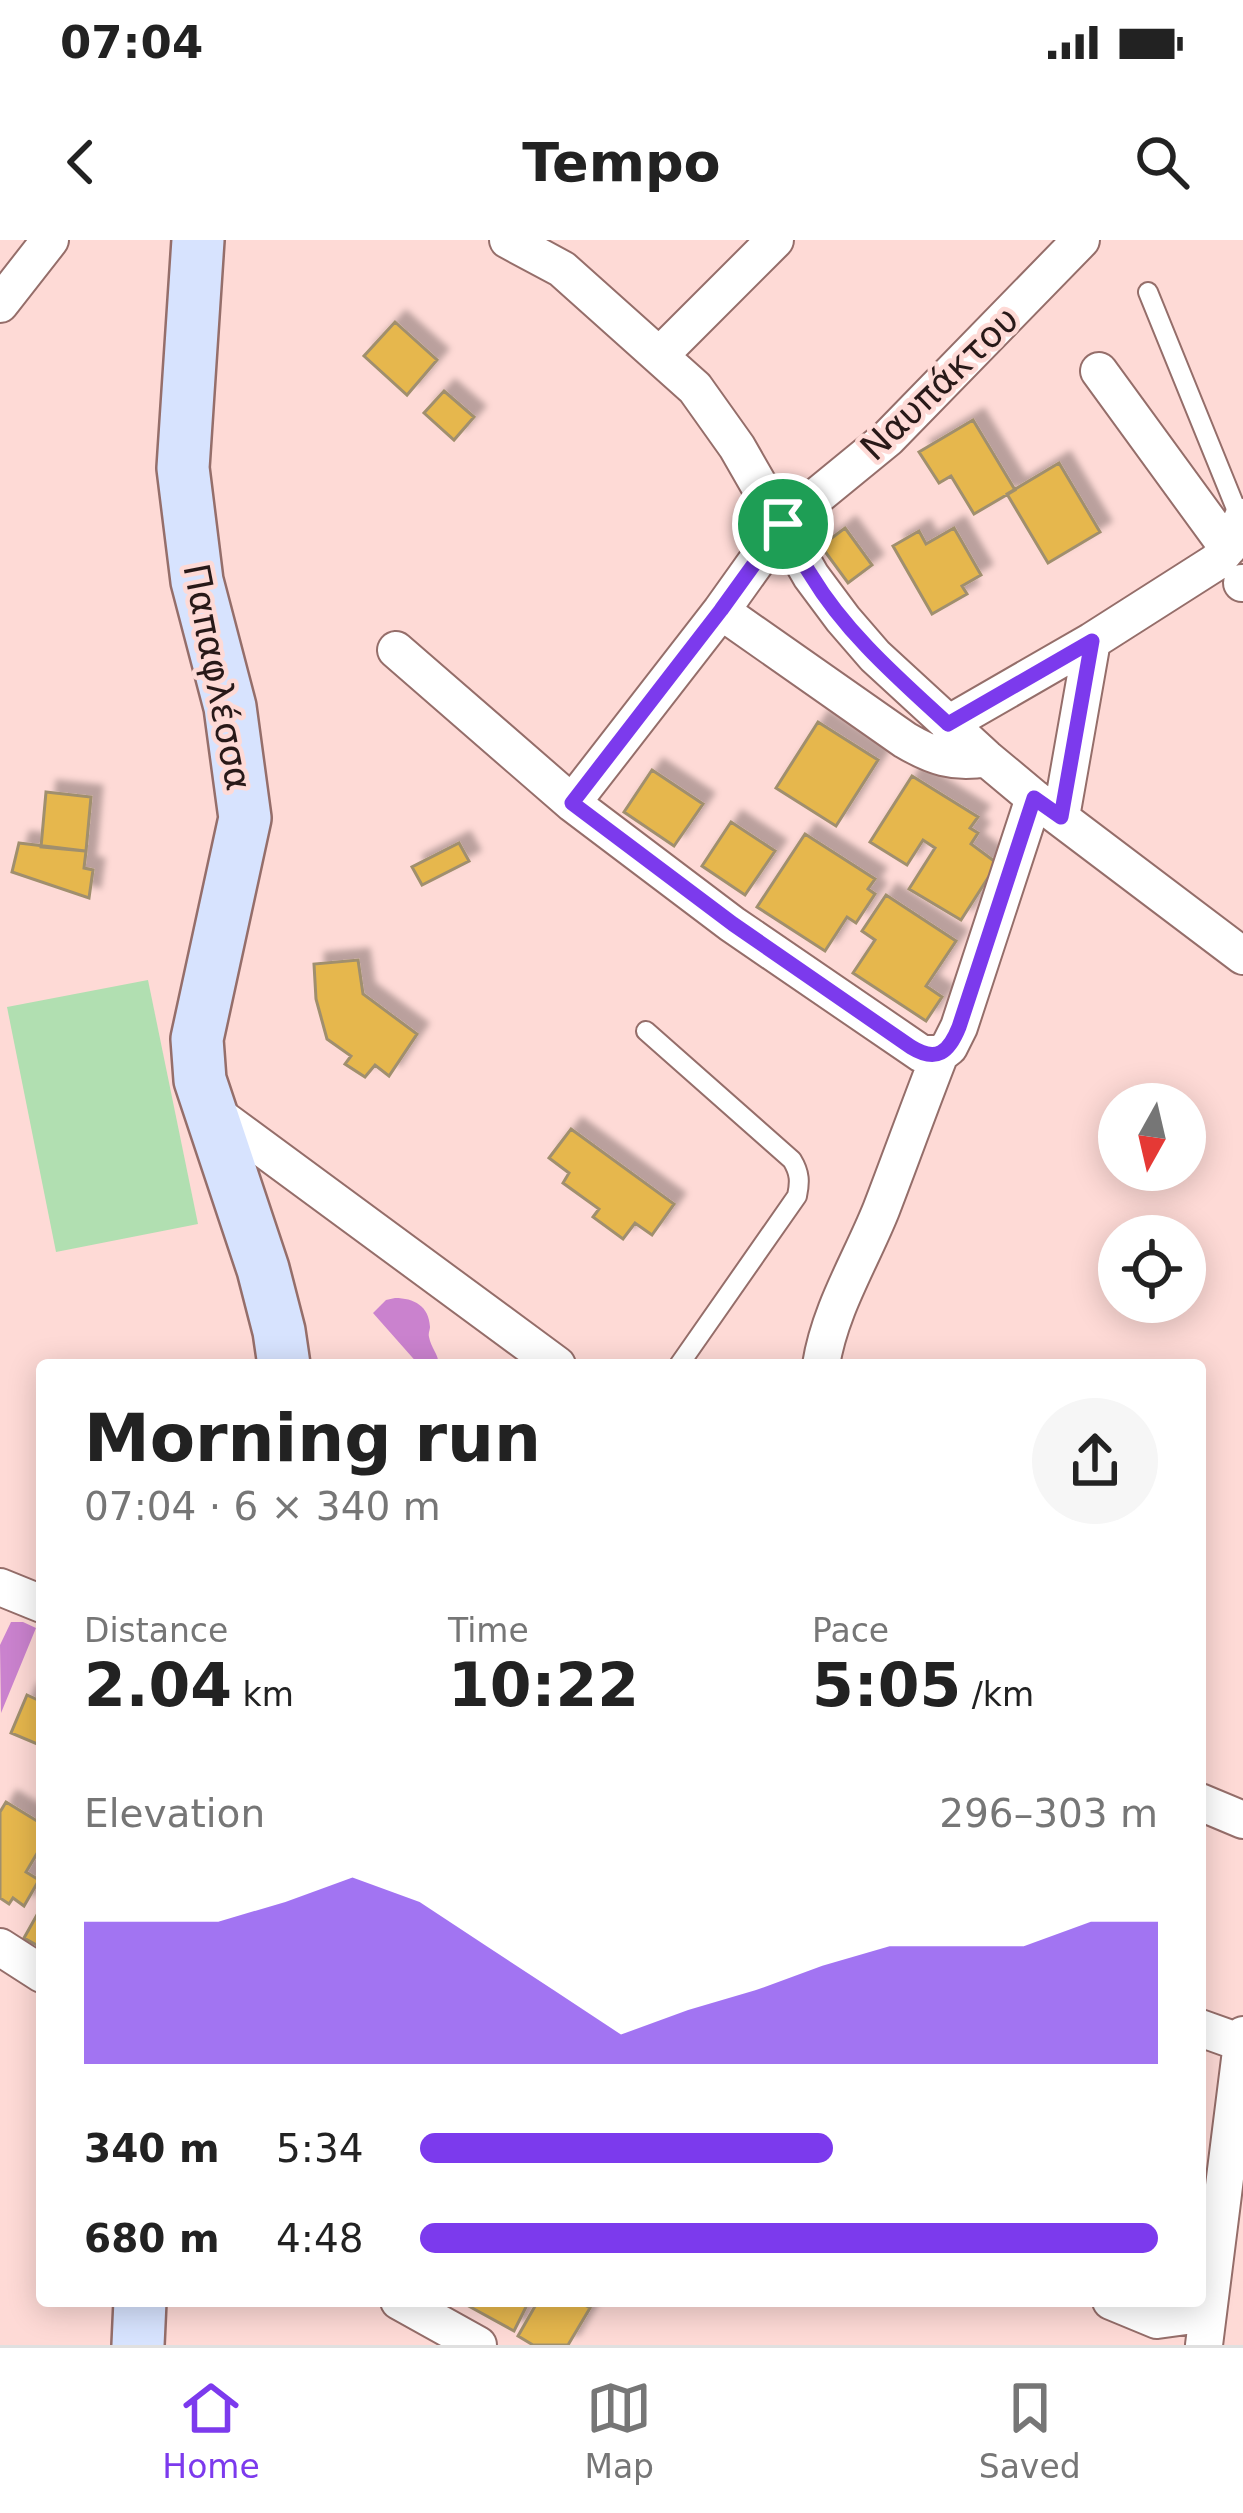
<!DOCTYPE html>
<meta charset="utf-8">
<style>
body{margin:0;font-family:"DejaVu Sans",sans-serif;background:#f6f6f6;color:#222;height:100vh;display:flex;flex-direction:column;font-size:45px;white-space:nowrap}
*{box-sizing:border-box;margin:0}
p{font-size:39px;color:#767676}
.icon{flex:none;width:66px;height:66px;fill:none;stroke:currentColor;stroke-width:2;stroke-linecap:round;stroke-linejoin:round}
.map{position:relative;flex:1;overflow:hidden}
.drawer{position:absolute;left:36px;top:1119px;width:1170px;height:948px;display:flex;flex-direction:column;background:#fff;border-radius:12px;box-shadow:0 6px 30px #0003}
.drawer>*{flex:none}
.needle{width:78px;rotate:188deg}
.tools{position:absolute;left:1098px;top:843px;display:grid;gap:24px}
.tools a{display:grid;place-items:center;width:108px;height:108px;border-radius:50%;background:#fff;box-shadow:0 6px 30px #0003;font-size:60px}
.pin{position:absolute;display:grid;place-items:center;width:102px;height:102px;color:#fff;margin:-51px;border:6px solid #fff;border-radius:50%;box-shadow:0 3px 12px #0007}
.round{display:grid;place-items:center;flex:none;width:126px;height:126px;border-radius:63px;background:#f6f6f6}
.headline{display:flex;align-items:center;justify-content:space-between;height:204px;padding:0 48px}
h1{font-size:66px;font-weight:800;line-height:90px}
.figures{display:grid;grid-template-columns:repeat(3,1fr);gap:18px;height:204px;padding:12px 48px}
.figures div{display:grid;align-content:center}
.figures b{font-size:60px;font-weight:800}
.figures small{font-size:33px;font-weight:400}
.figures p{font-size:33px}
.chart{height:336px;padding:24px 48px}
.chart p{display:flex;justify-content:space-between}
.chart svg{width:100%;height:216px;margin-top:12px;fill:#7c3aed;opacity:.7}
ul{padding:0 48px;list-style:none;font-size:39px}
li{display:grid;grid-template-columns:192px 144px 1fr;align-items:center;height:90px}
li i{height:30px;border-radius:15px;background:#7c3aed}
.status{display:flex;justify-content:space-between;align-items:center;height:84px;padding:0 60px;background:#fff;direction:ltr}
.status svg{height:33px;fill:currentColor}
header{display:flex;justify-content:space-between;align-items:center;height:156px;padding:0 48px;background:#fff;font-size:54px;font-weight:800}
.dock{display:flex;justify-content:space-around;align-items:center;height:168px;border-top:3px solid #e0e0e0;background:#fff;font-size:33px;color:#767676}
.dock a{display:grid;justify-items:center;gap:6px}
.dock .current{color:#7c3aed}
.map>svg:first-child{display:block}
</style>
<div class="status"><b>07:04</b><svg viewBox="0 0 49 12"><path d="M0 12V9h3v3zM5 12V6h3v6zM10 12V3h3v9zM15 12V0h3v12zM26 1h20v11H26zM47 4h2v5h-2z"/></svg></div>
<header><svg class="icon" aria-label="back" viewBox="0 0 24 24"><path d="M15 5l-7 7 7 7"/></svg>Tempo<svg class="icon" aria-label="search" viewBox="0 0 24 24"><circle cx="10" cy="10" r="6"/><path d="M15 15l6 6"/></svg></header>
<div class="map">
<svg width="1243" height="2105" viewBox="0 0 1243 2105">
<defs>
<filter id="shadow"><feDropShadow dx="11" dy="-11" stdDeviation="3" flood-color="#0004"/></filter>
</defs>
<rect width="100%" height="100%" fill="#fedad6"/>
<path fill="#b1dfb1" d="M148,740l50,244 -142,28 -49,-245z"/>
<path fill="#ca82ce" d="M395,1058c19,0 34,8 35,29 0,3 -2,6 -1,10 2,11 9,16 10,28h-20l-46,-52 13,-13z
M11,1382h12l13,6 -35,85 -1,-68z"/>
<path fill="#e6b74d" stroke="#a08f6e" stroke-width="3" filter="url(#shadow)" d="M395,82l42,38 -30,35 -43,-39z
M444,151l30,26 -20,23 -30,-27z
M973,180l42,70 -41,24 -23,-38 -12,7 -20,-31z
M1059,223l41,69 -52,31 -41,-69z
M845,288l27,37 -24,18 -27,-37z
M954,288l27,47 -19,11 5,8 -35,20 -39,-68 26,-15 7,13z
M818,482l60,38 -42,66 -60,-38z
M652,530l51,34 -29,42 -50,-34z
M912,536l66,41 -8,11 8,5 -7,11 23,17 -1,9 -32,50 -52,-31 26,-41 -12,-8 -16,25 -37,-23z
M46,552l45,5 -5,54 -45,-4z
M731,582l44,29 -30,44 -43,-29z
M805,594l70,45 -7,10 7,5 -19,29 -9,-6 -22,34 -68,-44z
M19,603l67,8 -2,17 9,2 -4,28 -77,-26z
M459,603l10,18 -47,24 -10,-18z
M886,655l70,46 -30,45 16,11 -16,24 -73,-48 22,-33 -13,-9z
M358,720l5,34 54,40 -28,42 -14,-11 -10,12 -20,-13 6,-8 -24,-17 -11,-40 -2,-35z
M571,889l103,75 -22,31 -17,-12 -12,16 -30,-22 6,-8 -36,-26 6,-10 -20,-15z
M27,1455l15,7v44l-31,-13z
M6,1562l36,22v21l-16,27 13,8 -15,26 -11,-8 -4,6 -9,-6v-86z
M42,1666v42l-18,-10z
M464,2061h65l-15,30 -51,-28z
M538,2061h40l12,7 -22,37h-35l-15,-9z"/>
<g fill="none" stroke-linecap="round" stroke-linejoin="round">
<g stroke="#956e6a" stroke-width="22">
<path id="lane" d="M1148,52l93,229
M646,791l146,129c8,13 8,22 5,36l-118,169"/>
</g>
<g stroke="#956e6a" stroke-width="40">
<path id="street" d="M508,0l54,29 133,119 42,59 74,129 32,43 32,37 111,102 48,40 209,158
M0,64l50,-64
M660,115l115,-115
M1099,131l129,177
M1242,343h1
M721,371l184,129c27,16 49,24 81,18
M396,410l176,153 160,121 190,130h18
M948,484l144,-83 124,-79 15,-18 12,-27
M572,563l149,-192 62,-87 105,-86 193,-198
M1061,577l31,-176
M208,868l349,257
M821,1125c9,-56 39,-103 60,-155 20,-52 39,-105 59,-156l9,-7 10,-20 75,-229
M0,1347l42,17
M1200,1562l43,18
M0,1707l42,27
M1200,1788l42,15
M399,2061l79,44
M1111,2061l46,19 51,-7
M1204,2105l39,-310"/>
</g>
<g stroke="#956e6a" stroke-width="56">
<path id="secondary" d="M198,0l-15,228 14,113 33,126 15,111 -48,221 3,41 63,189 16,62 5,34
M138,2105l2,-44"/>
</g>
<use href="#lane" stroke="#fff" stroke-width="18"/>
<use href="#street" stroke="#fff" stroke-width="36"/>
<use href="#secondary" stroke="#d7e3fe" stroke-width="51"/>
</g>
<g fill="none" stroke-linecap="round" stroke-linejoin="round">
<g stroke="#fff" stroke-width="24">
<path id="route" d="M783,284c9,17 17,35 28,51 35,58 87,103 137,149l144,-83 -31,176 -27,-19 -75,229c-10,25 -22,36 -48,20l-178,-123 -161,-121 149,-193z"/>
</g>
<use href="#route" stroke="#7c3aed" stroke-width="15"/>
</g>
<g text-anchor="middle" stroke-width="9" stroke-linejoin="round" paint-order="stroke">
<g font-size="36" fill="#281918" stroke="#fedad6">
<text transform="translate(939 143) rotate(-44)" y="13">Ναυπάκτου</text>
<text transform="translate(218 437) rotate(79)" y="13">Παπαφλέσσα</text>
</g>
</g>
</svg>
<div class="tools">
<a><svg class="needle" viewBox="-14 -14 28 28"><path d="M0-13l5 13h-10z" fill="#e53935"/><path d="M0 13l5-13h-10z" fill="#767676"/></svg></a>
<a><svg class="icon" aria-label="locate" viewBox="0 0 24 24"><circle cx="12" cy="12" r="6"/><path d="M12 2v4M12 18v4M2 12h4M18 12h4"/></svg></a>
</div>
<div class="pin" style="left:783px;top:284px;background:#1e9e55"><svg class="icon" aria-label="arrive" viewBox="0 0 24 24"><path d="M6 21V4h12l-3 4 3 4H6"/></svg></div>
<section class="drawer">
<div class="headline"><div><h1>Morning run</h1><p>07:04 · 6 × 340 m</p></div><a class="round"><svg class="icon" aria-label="share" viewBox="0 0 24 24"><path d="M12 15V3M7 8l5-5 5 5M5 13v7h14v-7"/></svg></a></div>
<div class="figures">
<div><p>Distance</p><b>2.04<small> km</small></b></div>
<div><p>Time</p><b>10:22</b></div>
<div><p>Pace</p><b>5:05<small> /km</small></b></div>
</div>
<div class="chart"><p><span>Elevation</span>296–303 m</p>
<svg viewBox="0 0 160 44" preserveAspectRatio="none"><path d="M0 44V15L10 15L20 15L30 11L40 6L50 11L60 20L70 29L80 38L90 33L100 29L110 24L120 20L130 20L140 20L150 15L160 15V44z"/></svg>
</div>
<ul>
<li><b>340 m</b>5:34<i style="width:56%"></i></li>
<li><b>680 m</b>4:48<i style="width:100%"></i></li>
</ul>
</section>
</div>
<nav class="dock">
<a class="current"><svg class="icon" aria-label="home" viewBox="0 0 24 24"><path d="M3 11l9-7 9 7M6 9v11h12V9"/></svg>Home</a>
<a><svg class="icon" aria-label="map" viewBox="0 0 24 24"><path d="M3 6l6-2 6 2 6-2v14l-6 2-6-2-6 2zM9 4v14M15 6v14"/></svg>Map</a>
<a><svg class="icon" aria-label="saved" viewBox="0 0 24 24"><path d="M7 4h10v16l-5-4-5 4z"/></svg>Saved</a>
</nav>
